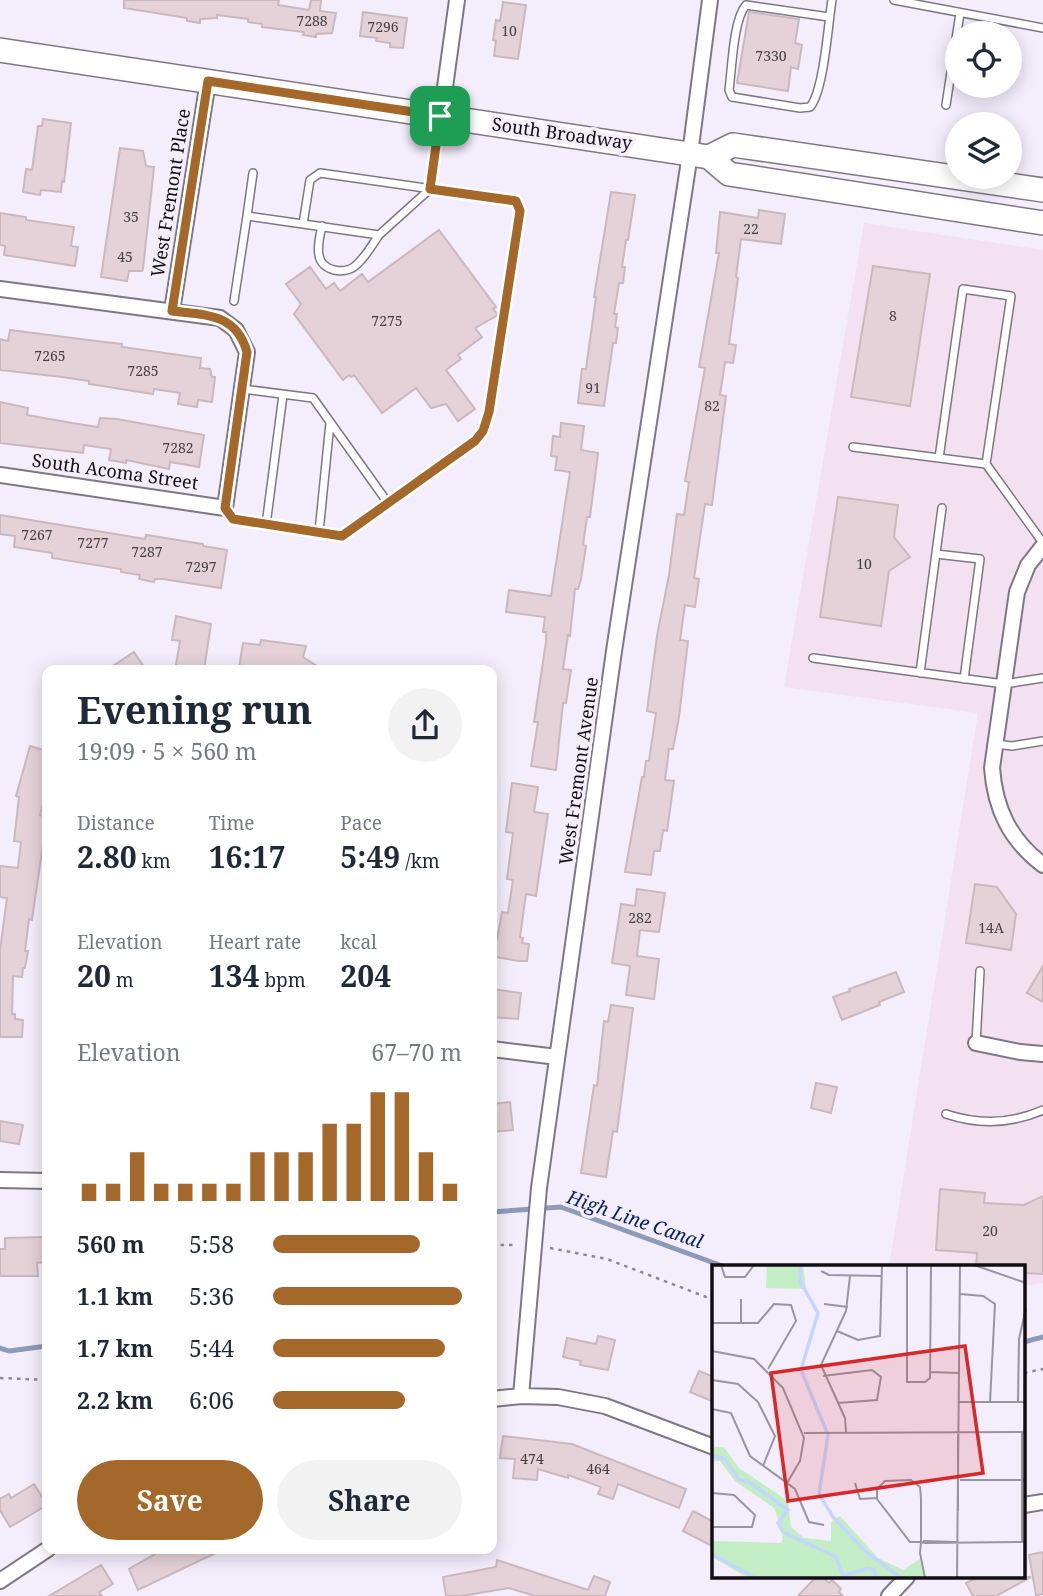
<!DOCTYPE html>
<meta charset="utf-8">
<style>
body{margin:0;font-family:"Noto Serif",serif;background:#f2f2f3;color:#1f2937;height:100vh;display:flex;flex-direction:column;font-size:26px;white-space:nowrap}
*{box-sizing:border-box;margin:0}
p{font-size:23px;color:#747a83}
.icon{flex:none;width:38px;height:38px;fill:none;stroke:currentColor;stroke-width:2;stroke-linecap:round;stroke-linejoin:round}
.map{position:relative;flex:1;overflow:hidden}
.panel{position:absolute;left:42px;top:665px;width:455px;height:889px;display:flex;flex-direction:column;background:#fff;border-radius:14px;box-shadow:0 4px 18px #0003}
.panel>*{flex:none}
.buttons{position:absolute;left:945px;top:21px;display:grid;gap:14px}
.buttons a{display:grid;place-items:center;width:77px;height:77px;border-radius:50%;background:#fff;box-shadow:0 4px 18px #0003;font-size:35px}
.pin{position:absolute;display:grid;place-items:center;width:60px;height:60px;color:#fff;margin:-30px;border-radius:14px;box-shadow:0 4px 10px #0006}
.round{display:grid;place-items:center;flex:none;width:74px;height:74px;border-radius:37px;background:#f2f2f3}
.head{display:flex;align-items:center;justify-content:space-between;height:119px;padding:0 35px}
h1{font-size:38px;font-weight:700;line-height:52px}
.figures{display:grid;grid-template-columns:repeat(3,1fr);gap:10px;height:119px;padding:7px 35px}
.figures div{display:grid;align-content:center}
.figures b{font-size:30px;font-weight:700}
.figures small{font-size:19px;font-weight:400}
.figures p{font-size:19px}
.chart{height:196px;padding:14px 35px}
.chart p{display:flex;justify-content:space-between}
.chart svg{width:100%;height:126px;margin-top:7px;stroke:#a4682b;stroke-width:6}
.primary-button{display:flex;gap:14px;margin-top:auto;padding:14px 35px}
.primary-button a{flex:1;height:80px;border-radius:42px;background:#a4682b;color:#fff;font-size:28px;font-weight:700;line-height:80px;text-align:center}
.primary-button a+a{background:#f2f2f3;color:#1f2937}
ul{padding:0 35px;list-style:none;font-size:23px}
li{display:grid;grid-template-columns:112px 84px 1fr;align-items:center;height:52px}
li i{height:18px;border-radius:9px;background:#a4682b}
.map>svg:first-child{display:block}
</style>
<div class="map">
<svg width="1043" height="1596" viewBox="0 0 1043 1596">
<rect width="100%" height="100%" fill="#f4edfc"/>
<path fill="#f3e0f0" d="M864,223l179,27v1033l-19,3v-19h-135l89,-554 -194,-26z"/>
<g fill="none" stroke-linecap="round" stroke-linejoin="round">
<path stroke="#8d9ab8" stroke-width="5" d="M492,1212l69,-5 164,60
M1024,1342l19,-5
M0,1348l9,3 38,-5"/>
</g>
<path fill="#e4d2d8" stroke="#cab8be" stroke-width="2" d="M124,0h155l-1,5 31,5 2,-10h10l-1,11 16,2 -4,20 -16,1v3l-13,-2 1,-3 -42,-5v-3l-14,-2v-3l-31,-4v3l-17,1v4l-13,-2v-3l-63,-10z
M503,2l23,3 -8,54 -24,-3 2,-15 -3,-1 3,-20 4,1z
M363,12l44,6 -4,30 -13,-1v-4l-14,-2 1,-3 -17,-2z
M749,12l50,7 -4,24 7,2 -4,24 -7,-2 -3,24 -51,-8z
M43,119l28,4 -7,59 -2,-1 -1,11 -20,-2 -1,5 -17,-3 3,-23 6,1 6,-44h4z
M120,148l23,3 3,15 8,1 -11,102 -1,2h-13l-2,10 -26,-4z
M611,192l24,3 -7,45h-2l-4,27h3l-2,16h-4l-5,31h3l-2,13 3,1 -2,15h-3l-9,63 -26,-3 4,-34h4l10,-72h-2z
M759,210l26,4 -4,30 -40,-5 -5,38 2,1 -9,66 7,1 -3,18 -8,-1 -5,33 6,1 -14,109 -7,-1 -11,74 5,1 -4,28 -10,-2 -5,35 8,1 -9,76 -6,32h-4l-4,31 9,1 -7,50 -4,-1 -3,21h-6l-3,24 -26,-3 17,-95h2l2,-16h3l7,-48 -9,-2 10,-75 12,-61 8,-61 7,1 5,-33 -4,-1 20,-113 -6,-1 20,-114h-3l4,-41 38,6z
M0,213l26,4v3l48,7 -3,19 7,1 -3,19 -71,-11 1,-9 -5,-1z
M439,230l57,77 -3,2 5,6 -23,13 7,9 -24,18 3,4 -15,11 29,39 -17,12 -12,-17 -15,4 -15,-20 -34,25 -28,-38 -3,2 -2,-2 -6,5 -49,-66 7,-10 -15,-20 24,-17 16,22 8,-6 6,8 22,-17 6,8z
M873,266l57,8 -20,132 -59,-9z
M10,330l86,11 26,3v3l79,11 -1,10 10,1 2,8h3l-3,25 -14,-2 -1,7 -19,-3 2,-11 -26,-4 -1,5 -64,-10v-3l-27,-4 -62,-7v-31l8,2z
M0,402l28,6 -1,7 45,8 26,4 2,-9 17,1 87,16 -5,32 -29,-5 -1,7 -43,-9v3l-17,-3 2,-11 -27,-4 -1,8 -83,-10z
M561,423l23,3 -3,24 17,3 -8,64h-3l-4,28 3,1 -5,33 -3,10h-3l-5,47 -2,-1 -5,34 8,1 -5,33h-3l-7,67 -25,-4 7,-44h-4l12,-80v-10h-3l2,-15 -39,-5 3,-22 42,6 19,-124 -15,-2 2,-13 -6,-1 2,-20 7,1z
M838,497l60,8 -4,32 16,20 -21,14 -8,55 -61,-9z
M0,515l115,19 30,5 1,-4 57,9v2l24,4 -6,38 -58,-9h-8l-1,3 -15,-3 1,-4 -19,-3v-3l-69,-11v-5l-38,-6 1,-11 -15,-2z
M176,616l35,8 -7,46h-29l5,-29 -8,-1z
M261,640l45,6 -3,11 20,13 -84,-2 4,-25 17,2z
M134,652l12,18h-39z
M30,746l17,5v39l-7,25 7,2 -15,103 -3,-1 -4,32h3l-3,17h-2l-1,9 -9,-1 -1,38h3v5l8,1 -1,17h-22v-87l7,-52 -7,-1v-31l18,2 3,-26 -7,-1 5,-44 -3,-1z
M512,783l26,4 -4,25 14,2 -12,82 -10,-2 -6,43 3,1 -1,5 7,1 -2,17h-8l-24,-4 1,-3 -4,-1v-15l5,1 5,-27 6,1 5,-33 -6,-1 6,-46 -7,-1z
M975,884l22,3 19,27 -5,36 -45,-7z
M637,889l28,4 -6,39 -19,-2 -3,26 22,3 -5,40 -28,-4 4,-29 -18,-3 9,-59 14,2z
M1043,966v36l-16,-9z
M896,972l8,20 -25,10 1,3 -38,15 -9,-23 17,-6 -1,-2z
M492,989l29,4 -3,26 -26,-2z
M611,1005l22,3 -16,124 -4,-1 -7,46 -25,-4 13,-88 3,1 7,-65 4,1z
M816,1083l21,4 -6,26 -20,-5z
M510,1102l3,28 -21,2v-28z
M0,1121l23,4 -4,19 -19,-3z
M940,1189l45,4 -1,10 40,2 19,-9v78l-19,-1v-6h-48l1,-14 -41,-3z
M47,1237v25l-10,1 1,13h-38v-27h5v-11z
M598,1336l17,4 -7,30 -28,-5 1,-4 -18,-4 4,-19 29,6z
M699,1371l15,6v25l-24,-10z
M503,1436l69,8 114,45 -7,19 -61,-24 -5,15 -15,-5 3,-7 -33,-12v3l-30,-9 -1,11 -24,-2 2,-19 -15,-1z
M34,1484l13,21 -37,22 -10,-17v-11l9,-5 2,4z
M693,1511l21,11v25l-31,-16z
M164,1549h60l-86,41 -9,-21z
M1043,1552v42l-7,1 -7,-40z
M497,1560l91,30 6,-14 16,6 -5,14h-70l-26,-8 -48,8h-15l-3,-19 53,-10z
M101,1565l12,19 -14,8 3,4h-53z
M816,1577h6l7,6 3,-3 9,9 -2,3 4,4h-45z
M978,1577h53l-35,19h-23l-7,-13z"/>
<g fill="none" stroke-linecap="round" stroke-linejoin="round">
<g stroke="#7e7885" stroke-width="10">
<path id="lane" d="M894,0l149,28
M829,17l-83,-12c-13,15 -14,64 -17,85l3,7 68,11 10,-1c14,-16 18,-83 22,-107
M946,105l14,-92
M247,216l6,-43
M322,226c-2,9 -5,20 -3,29 2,16 25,20 36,11 10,-8 17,-21 24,-31
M234,301l13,-85 56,8
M243,389l70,9 75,105
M853,447l133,17 57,79
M939,458l24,-169 48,7 -25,168
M225,508l8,11 109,17 133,-95 8,-10 6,-19 31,-201 -4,-10 -196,-28 -10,7 -7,44 76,11 51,-46 10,-69
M266,525l17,-130
M319,532l11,-109
M936,554l44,5 -16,120
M813,658l191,26 39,-6
M920,673l22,-165
M996,744l16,2 31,-5
M976,1043l4,-72
M946,1114c33,11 65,10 97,-4"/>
</g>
<g stroke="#7e7885" stroke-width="18">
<path id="street" d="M441,116l16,-116
M0,289l220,29 16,12 11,22 -22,156 -225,-33
M172,311l36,-230
M1043,546l-15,19 -11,27 -25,176c3,41 18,72 51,97
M976,1043l44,9 23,2
M492,1049l65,8
M0,1180l47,1
M521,1396l18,-208 75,-537 76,-497 20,-154
M492,1399l29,-3 37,1 47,9 109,41
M1024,1505l19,-3
M0,1581l48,-32
M889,1596l18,-19"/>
</g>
<g stroke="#7e7885" stroke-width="26">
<path id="primary" d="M0,50l709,107 20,17 314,49
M709,157l24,-12 310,45"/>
</g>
<path stroke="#8d8893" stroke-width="2.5" stroke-dasharray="3.5 5" stroke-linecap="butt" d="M492,1245h22
M550,1248l57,11 107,41
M1024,1373l19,-4
M0,1378l47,2"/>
<use href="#lane" stroke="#fff" stroke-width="7"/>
<use href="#street" stroke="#fff" stroke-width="14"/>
<use href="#primary" stroke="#fff" stroke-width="23"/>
</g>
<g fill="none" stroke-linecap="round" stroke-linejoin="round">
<g stroke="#fff" stroke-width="14">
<path id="route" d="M208,81l232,35 -10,73 86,12 4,10 -31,201 -6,19 -8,10 -133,95 -109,-17 -8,-11 22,-156c-11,-39 -42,-37 -75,-41z"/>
</g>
<use href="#route" stroke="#a4682b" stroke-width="9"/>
</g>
<g text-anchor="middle" stroke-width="7" stroke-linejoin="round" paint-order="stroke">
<g font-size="14" fill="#463f44">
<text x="312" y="26">7288</text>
<text x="383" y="32">7296</text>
<text x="509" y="36">10</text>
<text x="771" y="61">7330</text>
<text x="131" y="222">35</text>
<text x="751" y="234">22</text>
<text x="125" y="262">45</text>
<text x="893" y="321">8</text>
<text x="387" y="326">7275</text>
<text x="50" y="361">7265</text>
<text x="143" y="376">7285</text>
<text x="593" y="393">91</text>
<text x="712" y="411">82</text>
<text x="178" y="453">7282</text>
<text x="37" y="540">7267</text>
<text x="93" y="548">7277</text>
<text x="147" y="557">7287</text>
<text x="864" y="569">10</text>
<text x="201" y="572">7297</text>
<text x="640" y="923">282</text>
<text x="991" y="933">14A</text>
<text x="990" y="1236">20</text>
<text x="532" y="1464">474</text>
<text x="598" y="1474">464</text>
</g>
<g font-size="18" fill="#110e13" stroke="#f4edfc">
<text transform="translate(562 134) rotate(8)" y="6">South Broadway</text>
<text transform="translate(171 193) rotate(-81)" y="6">West Fremont Place</text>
<text transform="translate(115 472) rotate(8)" y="6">South Acoma Street</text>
<text transform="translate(579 771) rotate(-82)" y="6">West Fremont Avenue</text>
</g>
<g font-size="19" font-style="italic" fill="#051f68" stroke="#f4edfc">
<text transform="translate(635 1219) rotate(19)" y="7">High Line Canal</text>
</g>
</g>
<g transform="translate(712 1265)">
<rect width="313" height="313" fill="#f4edfc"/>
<path d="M55,0h36l3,24 -40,-1zM0,182h12l15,21 49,33 3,26 13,11 27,3v-19l9,-6 38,42 25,12 17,-11 4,19h-176l-36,-21v-16l70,2 1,-10 -9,-25 -39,-27 -15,-20h-8z" fill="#c3edc4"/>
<path fill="none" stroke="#c2d6ff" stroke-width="3.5" d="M88,0v16l18,32 -17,57 27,65 -9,59 14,23 32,34 36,27M0,191l13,3 14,21 10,2 39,28 -10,13 5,9 53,25 7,19 24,-8 7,2 1,8M0,289l43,24"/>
<path fill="none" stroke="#99949f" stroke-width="2" d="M9,0l4,12h20l9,-12M195,0v117h18l5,-4 1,-113M262,0l52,18M109,6l8,4 53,1M248,29l23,2 12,8 -5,98M112,39l24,3M0,58h46l16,-19 17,1 5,16 -28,48M29,59v-25M125,66l21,9 22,-4 2,-71M0,86l42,8 29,29 21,50 -4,23 -13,22M218,107l29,1M111,111l49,-6 9,7 -4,23 -39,3M0,115l26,4 20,18 17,34 -12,30M247,137h67M306,137l1,-63 7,-31M0,144l19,4 19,43 45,33 14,33 15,3M134,167l-1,-14 -24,-53 25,-54 4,-35M92,168l222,-1M248,215h66M143,218l5,16 17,-1M0,228l22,2 21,20 -3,12h-40M246,246v-76M211,276l34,1M310,277v-110M213,313l-5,-25 1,-11v-44l-1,-11 -9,-7 -26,1 -8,8v10l33,43h11l4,1 101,-1M245,313l3,-313"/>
<path fill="#d62828" fill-opacity="0.15" stroke="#d62828" stroke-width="3.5" d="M253,81l18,127 -195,28 -17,-128z"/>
<rect width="313" height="313" fill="none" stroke="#110e13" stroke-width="3.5"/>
</g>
</svg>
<div class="buttons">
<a><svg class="icon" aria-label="locate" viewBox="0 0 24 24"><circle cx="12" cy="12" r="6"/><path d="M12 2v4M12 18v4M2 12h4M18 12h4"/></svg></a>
<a><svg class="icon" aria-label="layers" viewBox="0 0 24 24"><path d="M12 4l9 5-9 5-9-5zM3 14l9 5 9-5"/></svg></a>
</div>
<div class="pin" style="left:440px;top:116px;background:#1e9e55"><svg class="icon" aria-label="arrive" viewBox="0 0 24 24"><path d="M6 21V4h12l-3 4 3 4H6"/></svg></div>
<section class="panel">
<div class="head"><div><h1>Evening run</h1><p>19:09 · 5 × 560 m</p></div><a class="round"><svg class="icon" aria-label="share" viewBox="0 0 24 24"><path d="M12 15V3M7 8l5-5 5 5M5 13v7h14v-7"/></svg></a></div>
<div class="figures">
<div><p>Distance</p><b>2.80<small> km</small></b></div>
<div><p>Time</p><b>16:17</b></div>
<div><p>Pace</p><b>5:49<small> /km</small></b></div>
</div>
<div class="figures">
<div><p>Elevation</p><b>20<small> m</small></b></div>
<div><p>Heart rate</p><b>134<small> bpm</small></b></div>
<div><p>kcal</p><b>204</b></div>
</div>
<div class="chart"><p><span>Elevation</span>67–70 m</p>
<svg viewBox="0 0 160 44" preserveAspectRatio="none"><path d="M5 44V38M15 44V38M25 44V27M35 44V38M45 44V38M55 44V38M65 44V38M75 44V27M85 44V27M95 44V27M105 44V17M115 44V17M125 44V6M135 44V6M145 44V27M155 44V38"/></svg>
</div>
<ul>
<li><b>560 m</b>5:58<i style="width:78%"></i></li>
<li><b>1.1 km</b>5:36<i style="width:100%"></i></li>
<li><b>1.7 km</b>5:44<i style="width:91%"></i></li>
<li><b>2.2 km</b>6:06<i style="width:70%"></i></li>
</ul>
<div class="primary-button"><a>Save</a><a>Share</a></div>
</section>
</div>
